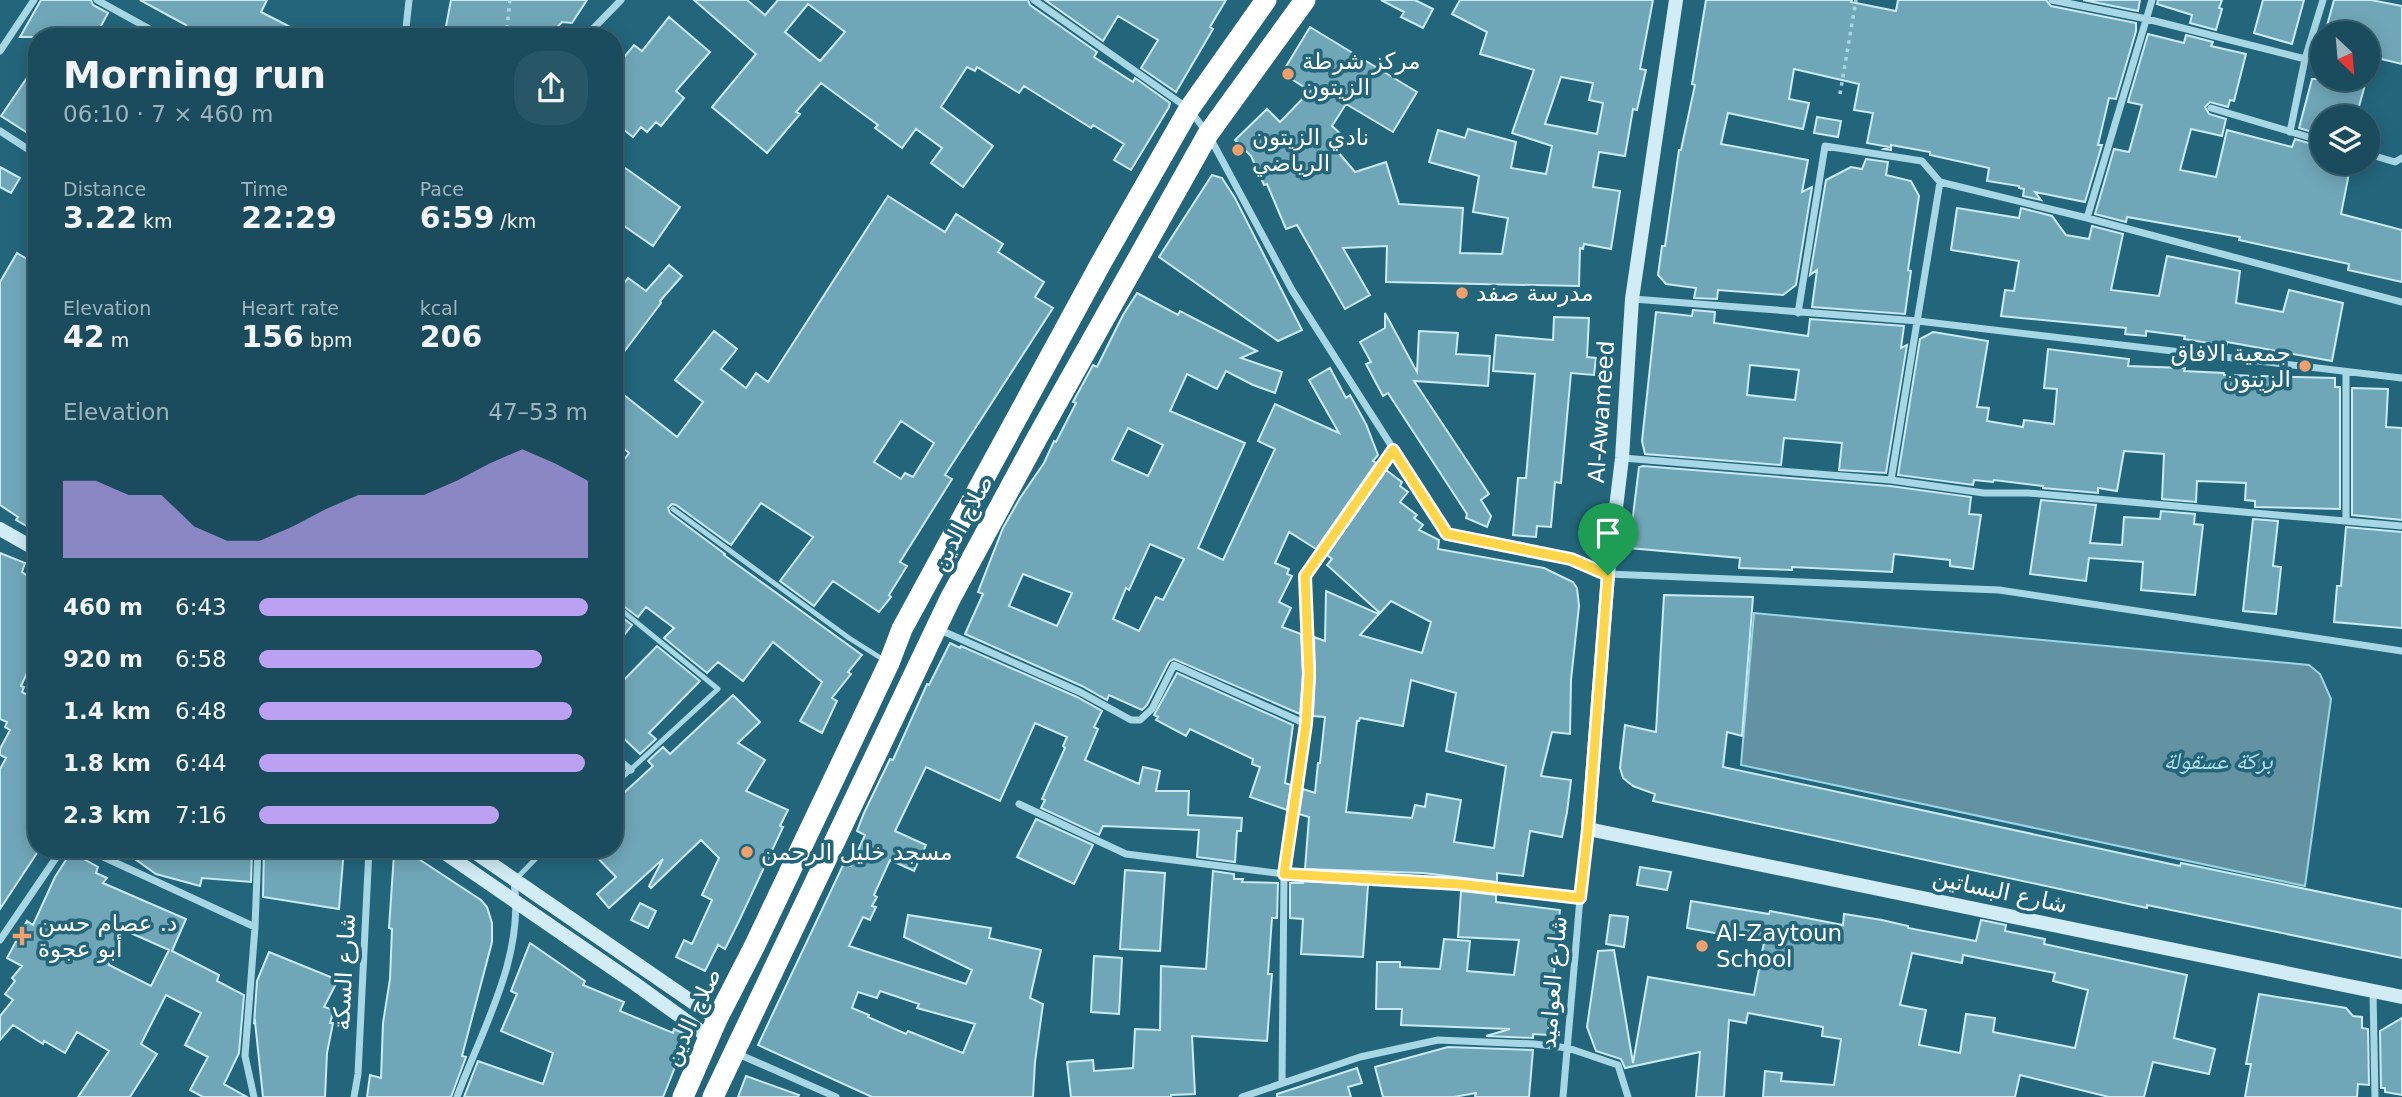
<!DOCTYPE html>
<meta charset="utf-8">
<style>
body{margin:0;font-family:"DejaVu Sans","Noto Naskh Arabic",sans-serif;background:#275666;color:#f1f3f6;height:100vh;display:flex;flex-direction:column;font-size:26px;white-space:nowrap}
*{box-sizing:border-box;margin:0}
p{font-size:23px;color:#9fb4bc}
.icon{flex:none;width:38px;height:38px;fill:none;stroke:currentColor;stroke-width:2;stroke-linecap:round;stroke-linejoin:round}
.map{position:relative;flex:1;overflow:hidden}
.panel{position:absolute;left:28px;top:28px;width:595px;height:830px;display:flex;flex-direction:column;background:#1a4c5d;border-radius:28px;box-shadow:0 4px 18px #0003,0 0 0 2px #386372}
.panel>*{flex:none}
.needle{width:46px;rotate:154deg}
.fabs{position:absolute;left:2310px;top:21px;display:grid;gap:14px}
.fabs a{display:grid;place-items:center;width:70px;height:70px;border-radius:50%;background:#1a4c5d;box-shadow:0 4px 18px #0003,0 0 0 2px #386372;font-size:35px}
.pin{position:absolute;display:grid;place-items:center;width:60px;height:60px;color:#fff;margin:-72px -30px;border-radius:50% 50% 50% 0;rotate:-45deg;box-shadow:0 0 7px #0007}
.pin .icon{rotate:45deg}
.round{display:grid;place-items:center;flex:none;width:74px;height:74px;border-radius:28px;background:#275666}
.head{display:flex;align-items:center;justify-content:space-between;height:119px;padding:0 35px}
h1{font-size:38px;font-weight:600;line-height:52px}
.metrics{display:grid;grid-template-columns:repeat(3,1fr);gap:10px;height:119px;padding:7px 35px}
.metrics div{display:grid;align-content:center}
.metrics b{font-size:30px;font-weight:600}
.metrics small{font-size:19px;font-weight:400}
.metrics p{font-size:19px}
.chart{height:196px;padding:14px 35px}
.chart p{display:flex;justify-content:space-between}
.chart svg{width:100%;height:126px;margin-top:7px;fill:#bca0f2;opacity:.7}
ul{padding:0 35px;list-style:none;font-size:23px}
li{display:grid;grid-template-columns:112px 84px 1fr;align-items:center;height:52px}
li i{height:18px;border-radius:9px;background:#bca0f2}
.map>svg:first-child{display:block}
</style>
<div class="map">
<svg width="2402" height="1097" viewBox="0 0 2402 1097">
<rect width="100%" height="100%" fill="#23667c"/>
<path fill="#6393a2" stroke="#9bd6e6" stroke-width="2" d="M1754,613l555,52 11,9 11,25 -26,187 -564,-121z"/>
<path fill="#70a7b8" stroke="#caebf4" stroke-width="2" fill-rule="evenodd" d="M41,0h50l2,5 15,8 -13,24h-75z
M140,0h127l-6,12 49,25h-131l7,-12z
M451,0h136l-15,23 -10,-1 -14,15h-104z
M694,0h53l18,15 13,-15h250l2,5 67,47 -3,5 39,25 2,-4 35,25 -1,4 -38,63 -17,-10 10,-16 -31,-19 -2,3 -67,-42 -5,7 -42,-26 -2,4 -8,-4 -26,40 52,39 -30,41 -32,-24 11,-15 -26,-19 -14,19 -27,-20 3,-3 -57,-42 -25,29 4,2 -33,39 -55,-46 44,-53zM808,4l37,28 -25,29 -35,-29z
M1045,0h181l-16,27 3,2 -37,63 -35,-24 17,-28 -40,-24 -15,25z
M1381,0h34l18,9 -10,19 -22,-11 3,-5z
M1460,0h193l-13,69 6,1 -9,40 -4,-1 -8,47 -26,-4 -6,35 27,4 -9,58 -27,-5 -1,5 -3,-1 -1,38 -193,-4 1,-36 -44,2 27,47 -25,14 -48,-84 -11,4 -19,-45 -3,1 -13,-29 -16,-16 32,-31 13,13 30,-31 -28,-18 28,-46 107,65 -24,40 -47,-28 -14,22 11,10 -10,10 22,26 31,-10 13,42 64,4 -3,45 42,1 6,-36 -35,-6 6,-36 -50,-14 9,-32 27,8 3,-9 48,13 -5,26 35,6 6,-28 -40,-13 22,-63 -54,-16 7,-22 -35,-18zM1561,77l32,6 -4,17 14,3 -6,31 -52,-10z
M1706,0h146l-1,2 45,9 2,-11h148l5,6 85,17v8l-20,68 -7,-1 -11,47h4l-17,57 -50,-10 6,8 -18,-4 1,-7 -5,-1v-2l-32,-5 2,-13 -59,-13v-3l-39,-7v5l-7,-1 5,-2 -22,-4 6,-30 -19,-3 5,-26 -65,-15 -5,30 20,4 -6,26 -75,-16 -7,31 87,16 -6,32 10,-5 -16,98 -13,10 -65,-5 -1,9 -23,-1 2,-10 -30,-4 -8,-9 4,-29h3l14,-96h2l14,-65 -3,-1z
M2083,0h57l-2,11z
M2158,0h64l-3,8 3,1 -6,21 -26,-7 2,-8 -35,-11z
M2263,0h41l-12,44 -38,-11z
M2334,0h37l31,6v58l-34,-8v-23h-43z
M669,17l41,35 -34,39 8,7 -23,28 -5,-4 -9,10 -6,-5 -8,10 -19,-15v-53l20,-24 8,6z
M2148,34l36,9 2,-8 27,7 -2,4 35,8 -12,47 -4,-1 -2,7 -18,-5 -5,5 4,7 17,5 -4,17 -31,-7 -11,41 36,7 11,-47 65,17 3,-8 27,8v16h29l-10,51 61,16v52l-54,-12 1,-6 -110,-24 1,-3 -113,-20 -1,5 -31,-8 19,-65 15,3 13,-47 -14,-3z
M37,63v76l-36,-23z
M2312,79h28l25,6 -9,32h-34v18l-23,-7z
M1817,117l24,4 -3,16 -24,-4z
M1866,159l22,3 -2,13 25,6 8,15 -11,74 3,1 -6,43 -93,-7 5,-37 -7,5 16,-95 25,-13 11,2z
M614,160l66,47 -27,39 -39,-27z
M0,167l20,11 -9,15 -11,-6z
M1212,175l10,3 13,20 67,132 -24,11 -119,-84z
M888,196l57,36 11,-18 47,30 -5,8 46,30 -9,15 18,11 -108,167 7,4 -52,83 7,4 -18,29 2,2 -12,15 -46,-31 -19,25 -34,-25 33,-44 -52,-34 -30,42 -55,-40 -4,-1 -4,4 2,5 55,41 -1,1 138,100 -14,17 3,2 -19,24 5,3 -15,32 -22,-12 22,-39 -49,-40 -30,39 -25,-19 -11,11 -43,-35 10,-10 -28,-21 -8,10 -24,-18v-126l15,-20 -15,-12v-54l63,50 26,-35 -28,-22 39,-49 23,18 -16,20 25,19 10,-15 12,9zM901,421l33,22 -21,34 -8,-4 -4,6 -27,-17z
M1957,208l62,10 2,-10 31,8 14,19 23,4 3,-13 31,8 -12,56 48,6 8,-40 73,15 -4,32 47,9 6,-22 54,13 -11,58 -105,-19 -1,4 -42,-7 1,-3 -39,-5v5l-21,-2 1,-6 -125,-12 4,-26 9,1 5,-30 -68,-11z
M17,253l20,12v267l-21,-12 2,-3 -18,-12v-223z
M669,265l13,11 -22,25 1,2 -47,62v-68l14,-19 18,13z
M1137,293l41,22 2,-4 77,40 -16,7 41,14 -7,21 -22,-8 -27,-14 -9,18 -30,-15 -17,37 75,32 -47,105 25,12 52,-111 -17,-8 17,-37 64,29 -30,-53 21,-12 16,30 4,-3 16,29 12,31 -5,6 3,2 -60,86 -27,-17 -14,31 14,6 -2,5 5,2 -13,26 12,6 -9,19 19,7 2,40 -3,40 -126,-55 -5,3 -22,43 -5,5 -33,-15 -2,5 -25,-14 -117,-52 18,-40 -5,-2 25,-64 17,-30 24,-35 10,-22 2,1 20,-39 -3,-1 20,-37 4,2 26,-52zM1128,428l35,17 -15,31 -36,-16zM1150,544l34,15 -21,41 -7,-3 -17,34 -26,-12 13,-31 3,2zM1023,574l49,19 -15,33 -48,-20z
M1693,310l22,2 -1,11 94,13 2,-17 94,7 -3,22 6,-3 -21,128 -47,-3 3,-27 -58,-5 -3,27 -136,-11 -3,-13 14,-129 36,4zM1750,365l49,5 -4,30 -48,-5z
M1385,313l32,59 2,-41 39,2 -2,21 34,2 -2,30 -74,-5 75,113 -8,6 10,16 -4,11 -21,-9 1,-4 -79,-121 -5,3 -17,-32 5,-2 -11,-20 25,-14z
M1554,317l35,1 -2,39 9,1 -2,17 -23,-2 -10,110 -6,-1 -4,45 -14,-1 -1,11 -23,-2 5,-57h8l9,-104 -42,-3 3,-36 57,5z
M1933,332l55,9 -11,66 12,1 -2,13 36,6 1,-7 30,4 3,-35 -13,-1 4,-39 81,10 -1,7 57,2 -1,3 40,2v2l111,3v9h5v122l-85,-2v-6l-10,-1 1,-17 -49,-2 -1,21 -34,-3 2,-45 -40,-3 -7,40 -19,-3v5l-55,-5v-2l-49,-6 -1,2 -19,-2 -1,5 -75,-10 22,-136z
M2352,388l36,1 -2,38 16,1v92l-50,-5z
M1643,466l247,20 81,11 -2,17 12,1 -8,54 -23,-3v-6l-56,-6 -2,18 -100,-5v3l-53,-2 1,-10 -111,-10 10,-81z
M1386,470l16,12 -2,4 8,6 -8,10 17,13 -3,3 9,7 -4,5 20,10 -1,9 106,19 29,14 4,6 2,18 -8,74 -1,54 -18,-2 -11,44 30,4 -4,32 -5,25 -32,-6 -7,45 -26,-3v9l-74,-9 -118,-4 4,-52 -10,-3 4,-25 12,4 3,-30h2l5,-46 -12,-1 2,-42 -1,-37 11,4 1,-50 53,23 -19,21 62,18 9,-31 -40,-21 -11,12 -53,-48 5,-6 -5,-4zM1411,680l45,13 -10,58 60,15 -12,82 -40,-6 7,-42 -34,-6 -2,13 -10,-2 -3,13 -66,-6 11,-91h2l1,-3 43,8z
M2041,500l55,5 -6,38 32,2 2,-28 36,2 1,-8 34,3 -1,10 9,1 -8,70 -54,-5 2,-28 -54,-4 -3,23 -56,-7z
M2253,519l25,2 -5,45 8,1 -5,47 -33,-3z
M2346,527l56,5v96l-68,-6 3,-36h4z
M0,553l25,10 -3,9 15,10v70l-16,34 3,1 -2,5 15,8v153l-37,56v-140l6,-11 -6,-3v-6l10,-19 -5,-3 2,-5 -7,-3z
M1664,595l89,2 -11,139 -15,-4 -4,35 457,99 1,-3 221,46v49l-255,-53v3l-494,-107 2,-7 -22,-8 -10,-8 -3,-10 5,-43 31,7z
M614,611l18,14 -18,23z
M950,643l10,5 1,-2 116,51 25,14 -8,16 4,2 -13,31 54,24 4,-17 17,4 -4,20h33l-1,24 54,3 -1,13h-4l-2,31 -38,-5 2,-27 -96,-4 -4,9 -58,-27 4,-8 -3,-1 23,-51 -2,-2 4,-9 -32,-14 -35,78 -74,-34 -31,64 31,14 -12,26 -24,-11 -16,35 3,2 -5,9 4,1 -6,13 -7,-3 -14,29 117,38 6,-14 -68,-33 4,-22 83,13 -2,10 52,12 -11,48 13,6 -8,58 -2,35h-161l-114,-52 86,-182 7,3 14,-31 -8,-4 7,-18 26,-54 3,1 34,-76 2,1zM880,991l39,13 -2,4 58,16 -12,29 -55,-22 -2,3 -38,-17 1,-2 -17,-7 6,-16 19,6z
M657,646l43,35 -51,52 7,6 -16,15 -26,-25v-39z
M1177,673l116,52 -8,58 6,2 -4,25 -37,-13 10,-30 -8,-3 1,-5 -63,-30 -4,7 -30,-16 2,-3 -4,-2z
M733,695l27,27 -22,21 27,17 -19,31 42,19 -8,16 3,1 -44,94 -14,28 -7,-4 -13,26 -29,-14 8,-17 8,4 20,-44 -10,-5 17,-37 -18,-18 -50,48 -2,-2 14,-27 -54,49 -12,-14 19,-17 -27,-28h25v-47l39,-36 -5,-5 15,-14 7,7z
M1036,819l57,26 -19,39 -57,-27z
M121,849h131l-1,33 -49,-4 -2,8 -44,-12z
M264,849h80l-5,60 -76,-12z
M405,850l76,50 6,7 5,16v19l-30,114 4,1 -15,40h-84l3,-22 11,3 2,-55 7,-44 2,-50 -3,-1 5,-74z
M71,852l27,15 -2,6 11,5 -4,5 83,36 -14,32 47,24 -2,6 27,14 -5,58 -15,31 23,13h-44l-13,-7 18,-33 -23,-12 16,-32 -35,-18 -25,49 16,10 -27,43h-52l31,-46 -32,-19 -12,21 -21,-12 -1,3 -30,-19 -13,15v-24l13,-16 -8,-6 10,-13 -3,-3 10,-12 -15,-8 20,-37 6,4 22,-48zM124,930l45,20 -18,36 -42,-21z
M1640,867l31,5 -4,18 -30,-5z
M1125,870l40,3 -5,78 -40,-2z
M1213,871l21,3v5h9l-1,3 36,1 -1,35h-5l-4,56h4l-5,67 -75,-5 3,58 -24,1v2h-100l-4,-35 26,-2 1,11 39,-3 2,-39 25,1 1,-64 45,3z
M1304,881l64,4 -5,72 -62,-3 2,-35 -13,-1v-35h13z
M1461,891l35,4v7l64,8 -12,125 -15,-1v4l-47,-2 24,-7 -109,-4 1,-16h-26l1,-47h23v5l40,2 4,-30 26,2 -3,30 47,4 5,-35 -61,-3z
M1691,901l78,13 1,-3 73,14 1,-11 38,6 26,6v2l68,13 5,-21 25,5 -1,6 40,8 -1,5 143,31 -13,63 41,11 -6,25 -56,-12 -9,35h-35l-89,-22 -5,22h-252l2,-26 17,2 -1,8 53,4 7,-46 -19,-3 1,-9 -75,-14 -2,10 -17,-3 -5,77h-28l4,-45 -75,16 -4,-9 -25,-8 -9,-24 11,-76 16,-1 19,113 15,-86 106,18 10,-53 -77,-14zM1912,953l50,10 1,-8 92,18 -2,8 35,9 -13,58 -82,-16 2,-14 -29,-4 -6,39 -41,-8 7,-35 -26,-5z
M640,903l16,8 -8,17 -17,-8z
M1610,915l18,2 -4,30 -18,-3z
M530,943l55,38 -2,4 41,17 -4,9 53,22 1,-4 14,6 -25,62h-199l14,-36 65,23 10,-31 -52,-22 16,-37 -6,-3z
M269,952l69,28 -14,27 10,3 -4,13h3l-6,30 -2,44h-62l-8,-75 -1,2 3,-43z
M1094,956l28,2 -3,56 -28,-2z
M2259,994l87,14 7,8 9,1v11l6,1 1,56 -11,-1 -1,13h-112l6,-33h-5z
M2402,1018v77l-17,-3v-4h-4l-1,-57z
M1448,1047l85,3 -4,47h-54l1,-4 -22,4h-71l-8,-30z
M1357,1068l5,15 -14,4 3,10h-74v-3z
M746,1076l53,19 -1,2h-60z"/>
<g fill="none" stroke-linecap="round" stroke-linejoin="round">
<path stroke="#a7d7e5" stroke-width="3.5" stroke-dasharray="3.5 5" stroke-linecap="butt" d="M506,37l4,-37
M1840,94l16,-94"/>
<path stroke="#a7d7e5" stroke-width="5" d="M673,509l176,129 35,22
M614,604l104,85 -104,96
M516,879l29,-30"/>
<path stroke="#a7d7e5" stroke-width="7" d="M97,0l67,37
M1034,0l155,109 19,25 84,156 155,243 124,26 37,15 391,16 403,61
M2052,0l95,19 158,40 18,-59
M405,37l4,-37
M585,37l36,-37
M0,51l34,-51
M2211,108l111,33
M0,131l37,24
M2290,132l15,-73
M2368,154l27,8 7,-4
M2087,218l65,-218
M1633,299l285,22 484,57
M1798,313l27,-167 97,15 18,21 147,36 315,84
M1623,458l268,22 93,13h44l374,33
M1891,480l49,-298
M2346,521v-149
M938,629l142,63 51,28h9l12,-11 22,-44 132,59
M614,756l17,14
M1019,804l107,50 158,20 174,10 122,14
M86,849l169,78
M0,940l62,-91
M2373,991l2,106
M736,1053l100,44
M1282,1082l2,-208 22,-150 3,-50 -4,-98 88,-126
M254,1097l-9,-41 10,-129 3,-78
M354,1097l4,-23 11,-225
M457,1097c25,-68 68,-140 57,-215
M1242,1097l118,-40 78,-17 96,4 34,4 50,17 10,32
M1563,1097l17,-199 8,-69"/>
<path stroke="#d1ecf5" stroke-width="14" d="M1676,0l-44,299 -10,159 -14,116 -20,255 814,168
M0,529l37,21
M439,849l195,134 76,55
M470,849l247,170"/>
<path stroke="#fff" stroke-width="21" d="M683,1097l34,-78 38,-74 134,-282 13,-34 199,-366 88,-154 77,-109
M713,1097l237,-498 87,-161 171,-304 97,-134"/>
</g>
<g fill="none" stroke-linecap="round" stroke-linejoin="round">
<g stroke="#fff" stroke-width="14">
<path id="route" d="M1393,450l54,84 124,25 37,16 -20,254 -8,69 -122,-14 -174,-10 22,-150 3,-50 -4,-98z"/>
</g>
<use href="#route" stroke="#ffd54a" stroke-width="9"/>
</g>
<g fill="#f0a06b" stroke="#23667c" stroke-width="2.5">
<circle cx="1288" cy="74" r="7"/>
<circle cx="1238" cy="150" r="7"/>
<circle cx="1462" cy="293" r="7"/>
<circle cx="2305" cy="366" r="7"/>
<circle cx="747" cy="852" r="7"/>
<path d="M18.5 925.5h7v7h7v7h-7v7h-7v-7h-7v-7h7z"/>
<circle cx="1702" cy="946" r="7"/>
</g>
<g text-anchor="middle" stroke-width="7" stroke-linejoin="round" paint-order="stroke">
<g font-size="23" fill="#fff" stroke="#23667c" text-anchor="start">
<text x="1302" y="69">مركز شرطة<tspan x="1302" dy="26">الزيتون</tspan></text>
<text x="1252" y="145">نادي الزيتون<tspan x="1252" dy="26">الرياضي</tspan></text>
<text x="1476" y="301">مدرسة صفد</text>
<text x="2291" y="361" text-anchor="end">جمعية الافاق<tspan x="2291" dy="26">الزيتون</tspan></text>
<text x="761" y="860">مسجد خليل الرحمن</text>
<text x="38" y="931">د. عصام حسن<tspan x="38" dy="26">أبو عجوة</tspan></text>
<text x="1716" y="941">Al-Zaytoun<tspan x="1716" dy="26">School</tspan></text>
</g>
<g font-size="23" fill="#fff" stroke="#23667c">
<text transform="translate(1601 412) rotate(-86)" y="8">Al-Awameed</text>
<text transform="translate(962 523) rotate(-62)" y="8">صلاح الدين</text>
<text transform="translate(2000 891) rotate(12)" y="8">شارع البساتين</text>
<text transform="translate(344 972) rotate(-87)" y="8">شارع السكة</text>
<text transform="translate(1553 982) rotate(-85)" y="8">شارع العواميد</text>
<text transform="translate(692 1017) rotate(-65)" y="8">صلاح الدين</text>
</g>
<g font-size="24" font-style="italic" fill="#b3e0ed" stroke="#23667c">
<text x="2218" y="769">بركة عسقولة</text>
</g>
</g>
</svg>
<div class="fabs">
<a><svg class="needle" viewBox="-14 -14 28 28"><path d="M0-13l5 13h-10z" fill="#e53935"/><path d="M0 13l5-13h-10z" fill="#9fb4bc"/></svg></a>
<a><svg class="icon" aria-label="layers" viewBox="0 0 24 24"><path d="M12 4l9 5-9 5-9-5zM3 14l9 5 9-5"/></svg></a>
</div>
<div class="pin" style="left:1608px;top:575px;background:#1e9e55"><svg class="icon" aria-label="arrive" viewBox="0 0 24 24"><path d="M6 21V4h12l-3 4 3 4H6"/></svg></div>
<section class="panel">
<div class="head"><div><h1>Morning run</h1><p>06:10 · 7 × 460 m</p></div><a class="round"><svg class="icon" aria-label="share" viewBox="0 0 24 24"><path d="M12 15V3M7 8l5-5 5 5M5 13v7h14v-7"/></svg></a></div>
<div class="metrics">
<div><p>Distance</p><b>3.22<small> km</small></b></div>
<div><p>Time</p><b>22:29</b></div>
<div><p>Pace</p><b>6:59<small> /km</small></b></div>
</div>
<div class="metrics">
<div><p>Elevation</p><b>42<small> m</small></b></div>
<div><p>Heart rate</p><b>156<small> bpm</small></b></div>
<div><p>kcal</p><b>206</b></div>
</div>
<div class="chart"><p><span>Elevation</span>47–53 m</p>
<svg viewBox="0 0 160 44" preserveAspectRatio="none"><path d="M0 44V17L10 17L20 22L30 22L40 33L50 38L60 38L70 33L80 27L90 22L100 22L110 22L120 17L130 11L140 6L150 11L160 17V44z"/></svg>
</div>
<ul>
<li><b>460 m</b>6:43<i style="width:100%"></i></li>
<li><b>920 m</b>6:58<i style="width:86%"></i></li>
<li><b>1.4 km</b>6:48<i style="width:95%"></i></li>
<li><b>1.8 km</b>6:44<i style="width:99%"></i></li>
<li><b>2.3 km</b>7:16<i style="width:73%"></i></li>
</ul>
</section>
</div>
